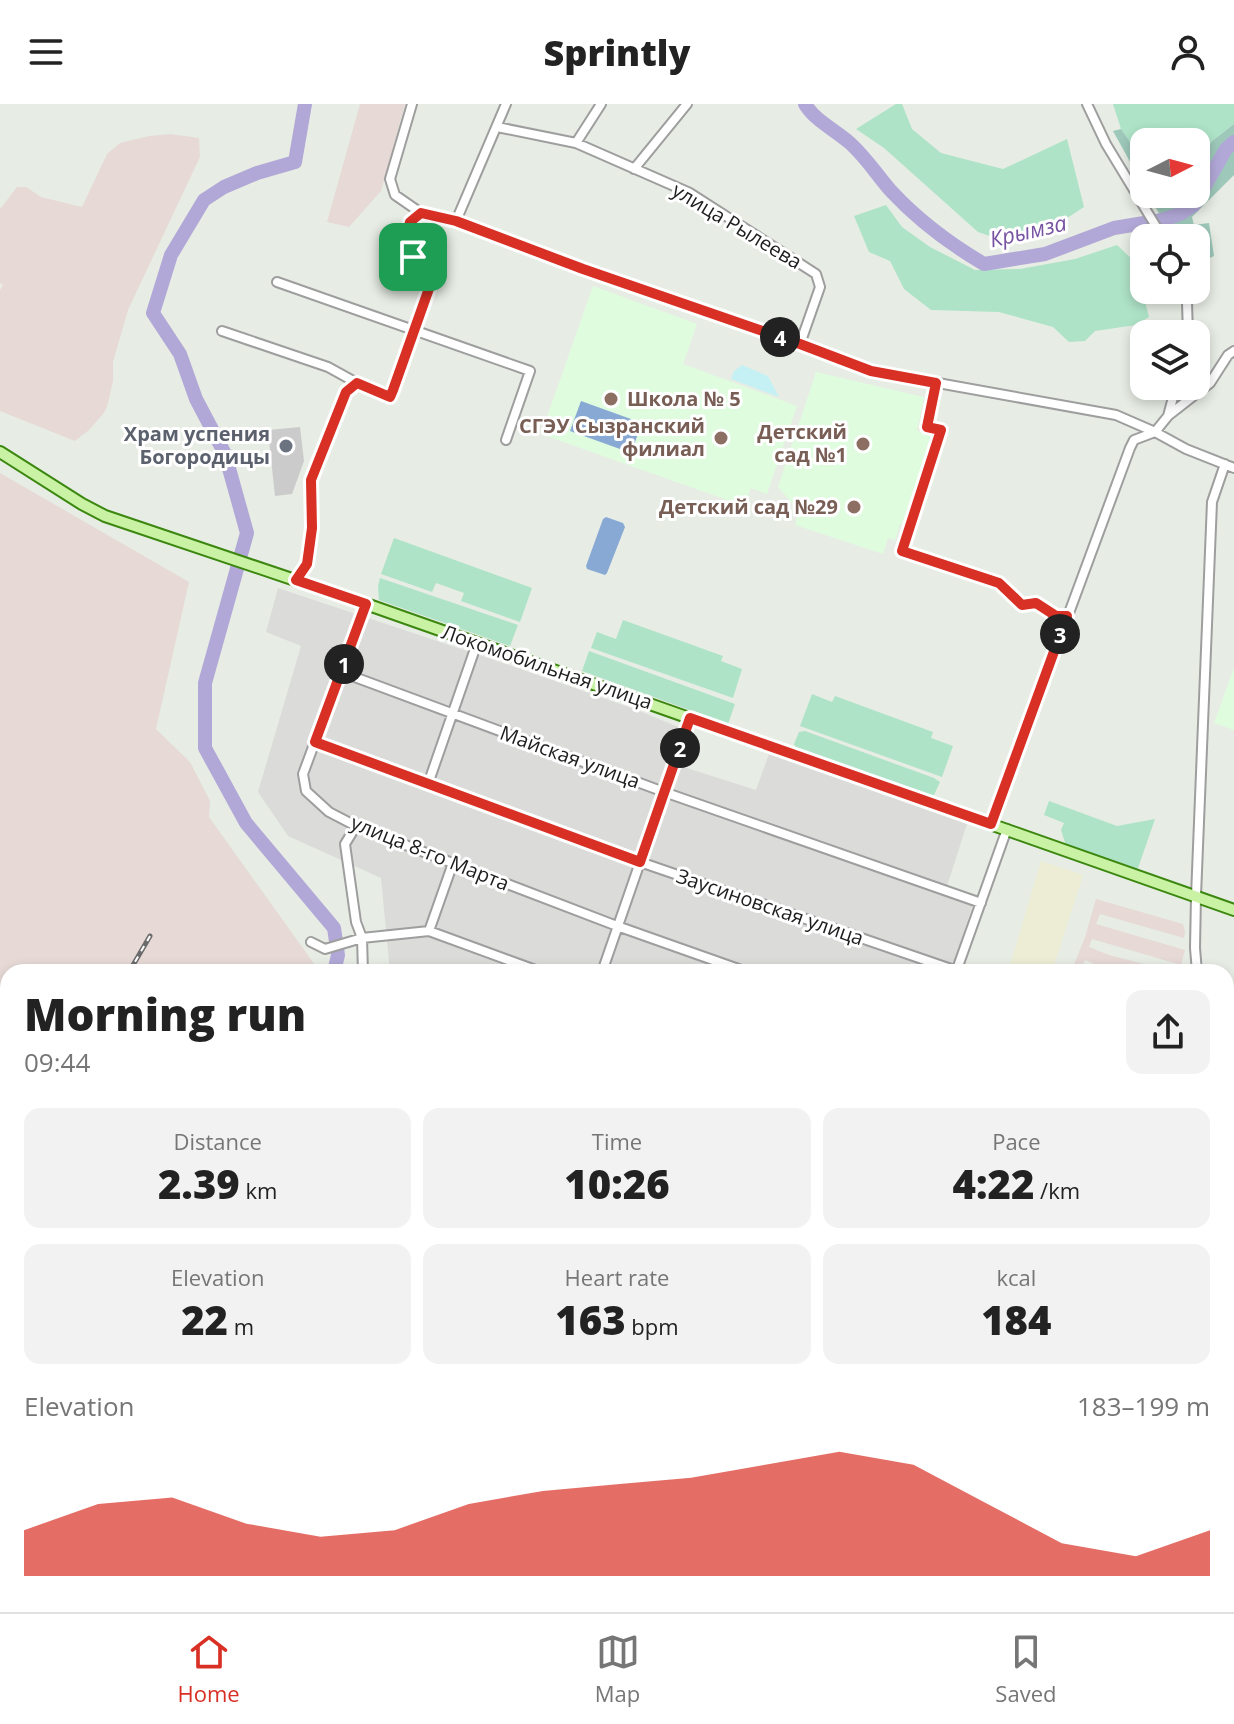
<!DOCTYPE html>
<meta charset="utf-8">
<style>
body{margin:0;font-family:"Open Sans",sans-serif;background:#f2f2f2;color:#222;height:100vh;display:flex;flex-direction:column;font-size:30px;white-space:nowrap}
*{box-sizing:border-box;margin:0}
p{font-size:26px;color:#767676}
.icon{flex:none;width:44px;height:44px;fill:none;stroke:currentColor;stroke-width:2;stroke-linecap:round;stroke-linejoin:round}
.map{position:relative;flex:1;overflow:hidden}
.side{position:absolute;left:0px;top:860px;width:1234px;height:648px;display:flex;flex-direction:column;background:#fff;border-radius:24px 24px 0 0;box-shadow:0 4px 12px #0003}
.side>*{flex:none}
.needle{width:52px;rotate:84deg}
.fabs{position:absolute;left:1130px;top:24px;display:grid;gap:16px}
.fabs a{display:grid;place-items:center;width:80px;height:80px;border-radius:16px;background:#fff;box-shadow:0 4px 12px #0003;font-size:40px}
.pin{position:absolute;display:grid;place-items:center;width:68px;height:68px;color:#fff;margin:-34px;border-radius:16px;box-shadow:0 4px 12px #0006}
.km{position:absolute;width:40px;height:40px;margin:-20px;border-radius:50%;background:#222;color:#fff;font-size:22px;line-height:40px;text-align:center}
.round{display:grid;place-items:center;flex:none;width:84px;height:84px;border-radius:16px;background:#f2f2f2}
.head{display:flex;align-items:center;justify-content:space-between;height:136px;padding:0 24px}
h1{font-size:44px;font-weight:800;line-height:60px}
.stats{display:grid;grid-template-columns:repeat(3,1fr);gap:12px;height:136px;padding:8px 24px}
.stats div{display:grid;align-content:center;border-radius:16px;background:#f2f2f2;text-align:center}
.stats b{font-size:40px;font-weight:800}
.stats small{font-size:22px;font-weight:400}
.stats p{font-size:22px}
.chart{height:224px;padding:16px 24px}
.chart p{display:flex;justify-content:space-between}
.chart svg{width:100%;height:144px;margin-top:8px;fill:#d93025;opacity:.7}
header{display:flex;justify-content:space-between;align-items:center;height:104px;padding:0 24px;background:#fff;font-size:36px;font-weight:800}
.menu{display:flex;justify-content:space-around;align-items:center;height:112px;border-top:2px solid #e0e0e0;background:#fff;font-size:22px;color:#767676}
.menu a{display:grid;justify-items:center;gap:4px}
.menu .active{color:#d93025}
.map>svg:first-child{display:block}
</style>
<header><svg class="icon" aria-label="menu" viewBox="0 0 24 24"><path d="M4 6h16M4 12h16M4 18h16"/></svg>Sprintly<svg class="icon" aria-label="person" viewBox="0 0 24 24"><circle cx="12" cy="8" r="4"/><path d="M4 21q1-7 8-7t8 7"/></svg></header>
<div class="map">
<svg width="1234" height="1508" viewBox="0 0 1234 1508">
<rect width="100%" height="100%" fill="#e7ede4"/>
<path fill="#dbdbda" d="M278,484l237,79 122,43 44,18 -10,35 85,27 13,-36 198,70 -20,62 28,11 -24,75h-561l-9,-94 -93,-42 -30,-44 43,-146 -35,-14z"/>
<path fill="#ecedd4" d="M1041,757l42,14 -31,97h-44z"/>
<path fill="#e6d9d6" d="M360,0h45l-24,87 -32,36 -22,-5z
M171,30l28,4 1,19 -72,153 -15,52v19l-6,26 -3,6 -15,17 -14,11 -75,-30v-121l3,-5 -3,-2v-74l17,-22h9l15,10 41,10 25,-53 13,-11 29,-7z
M0,369l189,109 -33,147 34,33 20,39 -1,16 111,155h-312v632h129l-6,8h-131z
M1096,795l87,25 2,8 -1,6 -84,-24 -4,10 89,26 -4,15 -89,-26 -3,8 20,8 66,17h-63l-27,-12 -3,7 12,5h-23l14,-35z
M180,1500h410l25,8h-417z"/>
<path fill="#e0fcdf" d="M593,182l104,38 -14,40 114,42 -30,88 -16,-6 -7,18 -203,-72z
M816,268l108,25 -7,34 20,4 -30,91 -7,-2 -5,16 -7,-2 -5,16 -88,-29 4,-14 -21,-24z
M1234,564v62l-20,-7z
M1234,975v170h-4l-4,-57v-112z"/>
<path fill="#cbcbcb" d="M300,323l4,34 -12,33 -17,2 -7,-66z"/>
<path fill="#aee3c7" d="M896,0h6l10,25 29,24 62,16 64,-30 17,68 -20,13 -36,10 -35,7 -15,-5 -94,-84 -28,-19z
M1113,0h121v20l-23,18 -15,27v-27h-52v25h-2l-7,-18 -14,-20z
M886,101l16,22 28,20 45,23 45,-1 55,-10 42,-14 18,17 14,55 -13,8 -41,6 -10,10 -16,1 -16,-15 -54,-15 -68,-2 -27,-21 -14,-28 -21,-9 -15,-36z
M394,434l138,50 -12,34 -59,-21 3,-8 -28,-10 -4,9 -51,-18z
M380,474l138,47 -8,21 -131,-46 -1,-14z
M623,516l100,36 -2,5 21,8 -9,29 -142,-50 6,-16 19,7z
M589,547l146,53 -7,20 -146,-53z
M812,590l20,8 3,-6 98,36 -2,6 22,8 -11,31 -142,-51z
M805,627l129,47 6,4 -6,13 -5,2 -133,-48 -2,-5 5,-12z
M1049,697l68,25 38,-7 -18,52 -71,-25 -5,-16 3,-7 -20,-8z"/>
<path fill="#9dc8ba" d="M1234,20v51l-42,42 2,8 15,-2 5,33 -15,7 1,19 -4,2v-46h-23l-25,-44h48v-25l15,-27z
M1121,25l14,20 7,17 2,1v20l-31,-56z
M1226,896l8,2v94l-8,1z"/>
<path fill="#c5f1f4" d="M742,261l26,11 11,21 -48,-18 3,-8z"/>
<path fill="#89a9d5" d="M581,297l61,22 -11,30 -61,-22z
M606,413l17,6 2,4 -18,46 -2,2 -18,-6 -1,-3 17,-47z"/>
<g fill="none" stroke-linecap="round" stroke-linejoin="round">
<path stroke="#b1a8d7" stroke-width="14" d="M305,0l-10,58 -38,11 -33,14 -20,13 -33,55 -18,58 27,41 16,45 29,55 22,79 -42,150v65l41,75 88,105 4,27 -4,17
M805,0c11,18 31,26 46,40 17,16 26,31 40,47 27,29 59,53 93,73l61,-10 69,-26 48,-8 18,-6 14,-9 32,-56 8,-7
M982,1500l1,8"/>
<g stroke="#9e9e9e" stroke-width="12">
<path id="minor" d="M412,0l-22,75 5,16 26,18 35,8 127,48 217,75 71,27 245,44 39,17 31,17 48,19
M1087,0l19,40 57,94
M497,23l79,16 114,50 126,81 4,13 -20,57
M576,39l25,-39
M634,65l53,-65
M456,117l50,-117
M277,178l253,89 -24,69
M1184,186l3,13 1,31
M222,227l106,36 29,16
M936,279l-9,44 14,3 -39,121 97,32 23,22 14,-2 20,13h11
M1169,311l41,-32 18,-28 6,-4
M296,476l11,-16 1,-7 4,-29 -1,-48 35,-88 11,-9 33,14 47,-131 -24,-9 -8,-14 5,-21 11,-9
M366,500l-63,170 3,17 23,21 27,14 261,100 130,46
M341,568l323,120 317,111
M315,638l325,120 317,109
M428,680l49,-141
M991,720l139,-376 4,-8 21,-8 13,-16 8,-30
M356,722l-11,18 11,78 6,16 1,34
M429,827l24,-68
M311,838l14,7 37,-11 67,-7 112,41
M602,868l88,-254
M956,868l51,-143
M1197,868l-2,-24 1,-52 16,-394 13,-38
M1226,1197l5,39
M1128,1508l1,-8"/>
</g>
<g stroke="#3b870f" stroke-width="14">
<path id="major" d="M0,348l82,52 23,12 261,88 868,306"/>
</g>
<use href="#minor" stroke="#fff" stroke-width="8"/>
<use href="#major" stroke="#c9f2a4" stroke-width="10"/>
<g stroke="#6b6b6b" stroke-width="5">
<path id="rail" d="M129,868l21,-36
M0,1090l8,-14
M0,1281l8,13
M0,1309l8,5
M0,1331l8,6
M117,1500l6,8
M327,1500l13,8
M361,1500l34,8
M448,1500l16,8
M509,1500l25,5
M572,1500l15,8"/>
</g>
<use href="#rail" stroke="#fff" stroke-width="2" stroke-dasharray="6" stroke-linecap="butt"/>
</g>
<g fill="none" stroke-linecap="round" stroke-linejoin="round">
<g stroke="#fff" stroke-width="16">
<path id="route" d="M421,109l35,8 127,48 217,75 71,27 65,12 -9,44 14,3 -39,121 97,32 23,22 14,-2 20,13h11l-76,208 -301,-106 -50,144 -325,-120 51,-138 -70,-24 11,-16 1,-7 4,-29 -1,-48 35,-88 11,-9 33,14 3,-7 44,-124 -24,-9 -8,-14 5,-21z"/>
</g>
<use href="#route" stroke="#d93025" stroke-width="10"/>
</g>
<g fill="#8d6e63" stroke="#fff" stroke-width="3">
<circle cx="611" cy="295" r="8"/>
<circle cx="721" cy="334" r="8"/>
<circle cx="863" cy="340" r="8"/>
<circle cx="854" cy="403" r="8"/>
</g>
<circle fill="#6b7280" stroke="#fff" stroke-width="3" cx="286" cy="342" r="8"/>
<g text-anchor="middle" stroke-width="6" stroke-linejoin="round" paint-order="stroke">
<g font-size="20" fill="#1d1d1d" stroke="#fff">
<text transform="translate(737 122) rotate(31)" y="7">улица Рылеева</text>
<text transform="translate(547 563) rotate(19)" y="7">Локомобильная улица</text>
<text transform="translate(570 653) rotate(20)" y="7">Майская улица</text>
<text transform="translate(430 749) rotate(22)" y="7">улица 8-го Марта</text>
<text transform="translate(770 803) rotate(19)" y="7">Заусиновская улица</text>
</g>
<g font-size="20" font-weight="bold" fill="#785e54" stroke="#fff" text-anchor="end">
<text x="627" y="302" text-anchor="start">Школа № 5</text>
<text x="705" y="329">СГЭУ Сызранский<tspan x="705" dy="23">филиал</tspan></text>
<text x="847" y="335">Детский<tspan x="847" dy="23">сад №1</tspan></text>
<text x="838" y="410">Детский сад №29</text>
</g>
<g font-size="20" font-weight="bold" fill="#5b616d" stroke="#fff" text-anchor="end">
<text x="270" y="337">Храм успения<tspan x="270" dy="23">Богородицы</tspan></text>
</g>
<g font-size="22" font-style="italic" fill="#7853a3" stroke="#fff">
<text transform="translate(1028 127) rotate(-13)" y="8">Крымза</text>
</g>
</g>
</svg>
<div class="fabs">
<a><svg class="needle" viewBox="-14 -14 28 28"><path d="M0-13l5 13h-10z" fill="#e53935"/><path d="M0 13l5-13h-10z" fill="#767676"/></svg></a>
<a><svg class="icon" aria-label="locate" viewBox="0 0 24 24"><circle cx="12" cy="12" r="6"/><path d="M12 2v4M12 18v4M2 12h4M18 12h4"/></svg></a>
<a><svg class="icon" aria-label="layers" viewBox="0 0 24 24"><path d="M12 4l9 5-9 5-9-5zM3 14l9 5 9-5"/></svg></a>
</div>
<div class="pin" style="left:413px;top:153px;background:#1e9e55"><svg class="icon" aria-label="arrive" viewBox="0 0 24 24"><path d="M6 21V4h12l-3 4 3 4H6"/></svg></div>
<b class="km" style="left:344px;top:560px">1</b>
<b class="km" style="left:680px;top:644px">2</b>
<b class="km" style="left:1060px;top:530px">3</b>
<b class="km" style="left:780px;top:233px">4</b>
<section class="side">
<div class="head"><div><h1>Morning run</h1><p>09:44</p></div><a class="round"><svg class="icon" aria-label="share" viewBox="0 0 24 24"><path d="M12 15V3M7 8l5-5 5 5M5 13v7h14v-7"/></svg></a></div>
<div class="stats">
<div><p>Distance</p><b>2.39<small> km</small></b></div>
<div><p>Time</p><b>10:26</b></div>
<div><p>Pace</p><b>4:22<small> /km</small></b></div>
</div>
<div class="stats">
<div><p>Elevation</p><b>22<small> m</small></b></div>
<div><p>Heart rate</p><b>163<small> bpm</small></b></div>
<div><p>kcal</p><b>184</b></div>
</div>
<div class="chart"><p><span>Elevation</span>183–199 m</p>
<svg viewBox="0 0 160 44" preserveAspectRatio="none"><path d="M0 44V30L10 22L20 20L30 28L40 32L50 30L60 22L70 18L80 16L90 14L100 10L110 6L120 10L130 22L140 34L150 38L160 30V44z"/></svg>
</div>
</section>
</div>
<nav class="menu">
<a class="active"><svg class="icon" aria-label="home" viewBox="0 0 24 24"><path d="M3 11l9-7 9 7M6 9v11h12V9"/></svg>Home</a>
<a><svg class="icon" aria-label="map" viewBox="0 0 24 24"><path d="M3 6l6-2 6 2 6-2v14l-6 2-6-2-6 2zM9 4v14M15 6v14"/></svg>Map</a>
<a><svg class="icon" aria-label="saved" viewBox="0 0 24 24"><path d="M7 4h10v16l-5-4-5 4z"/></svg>Saved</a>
</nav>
